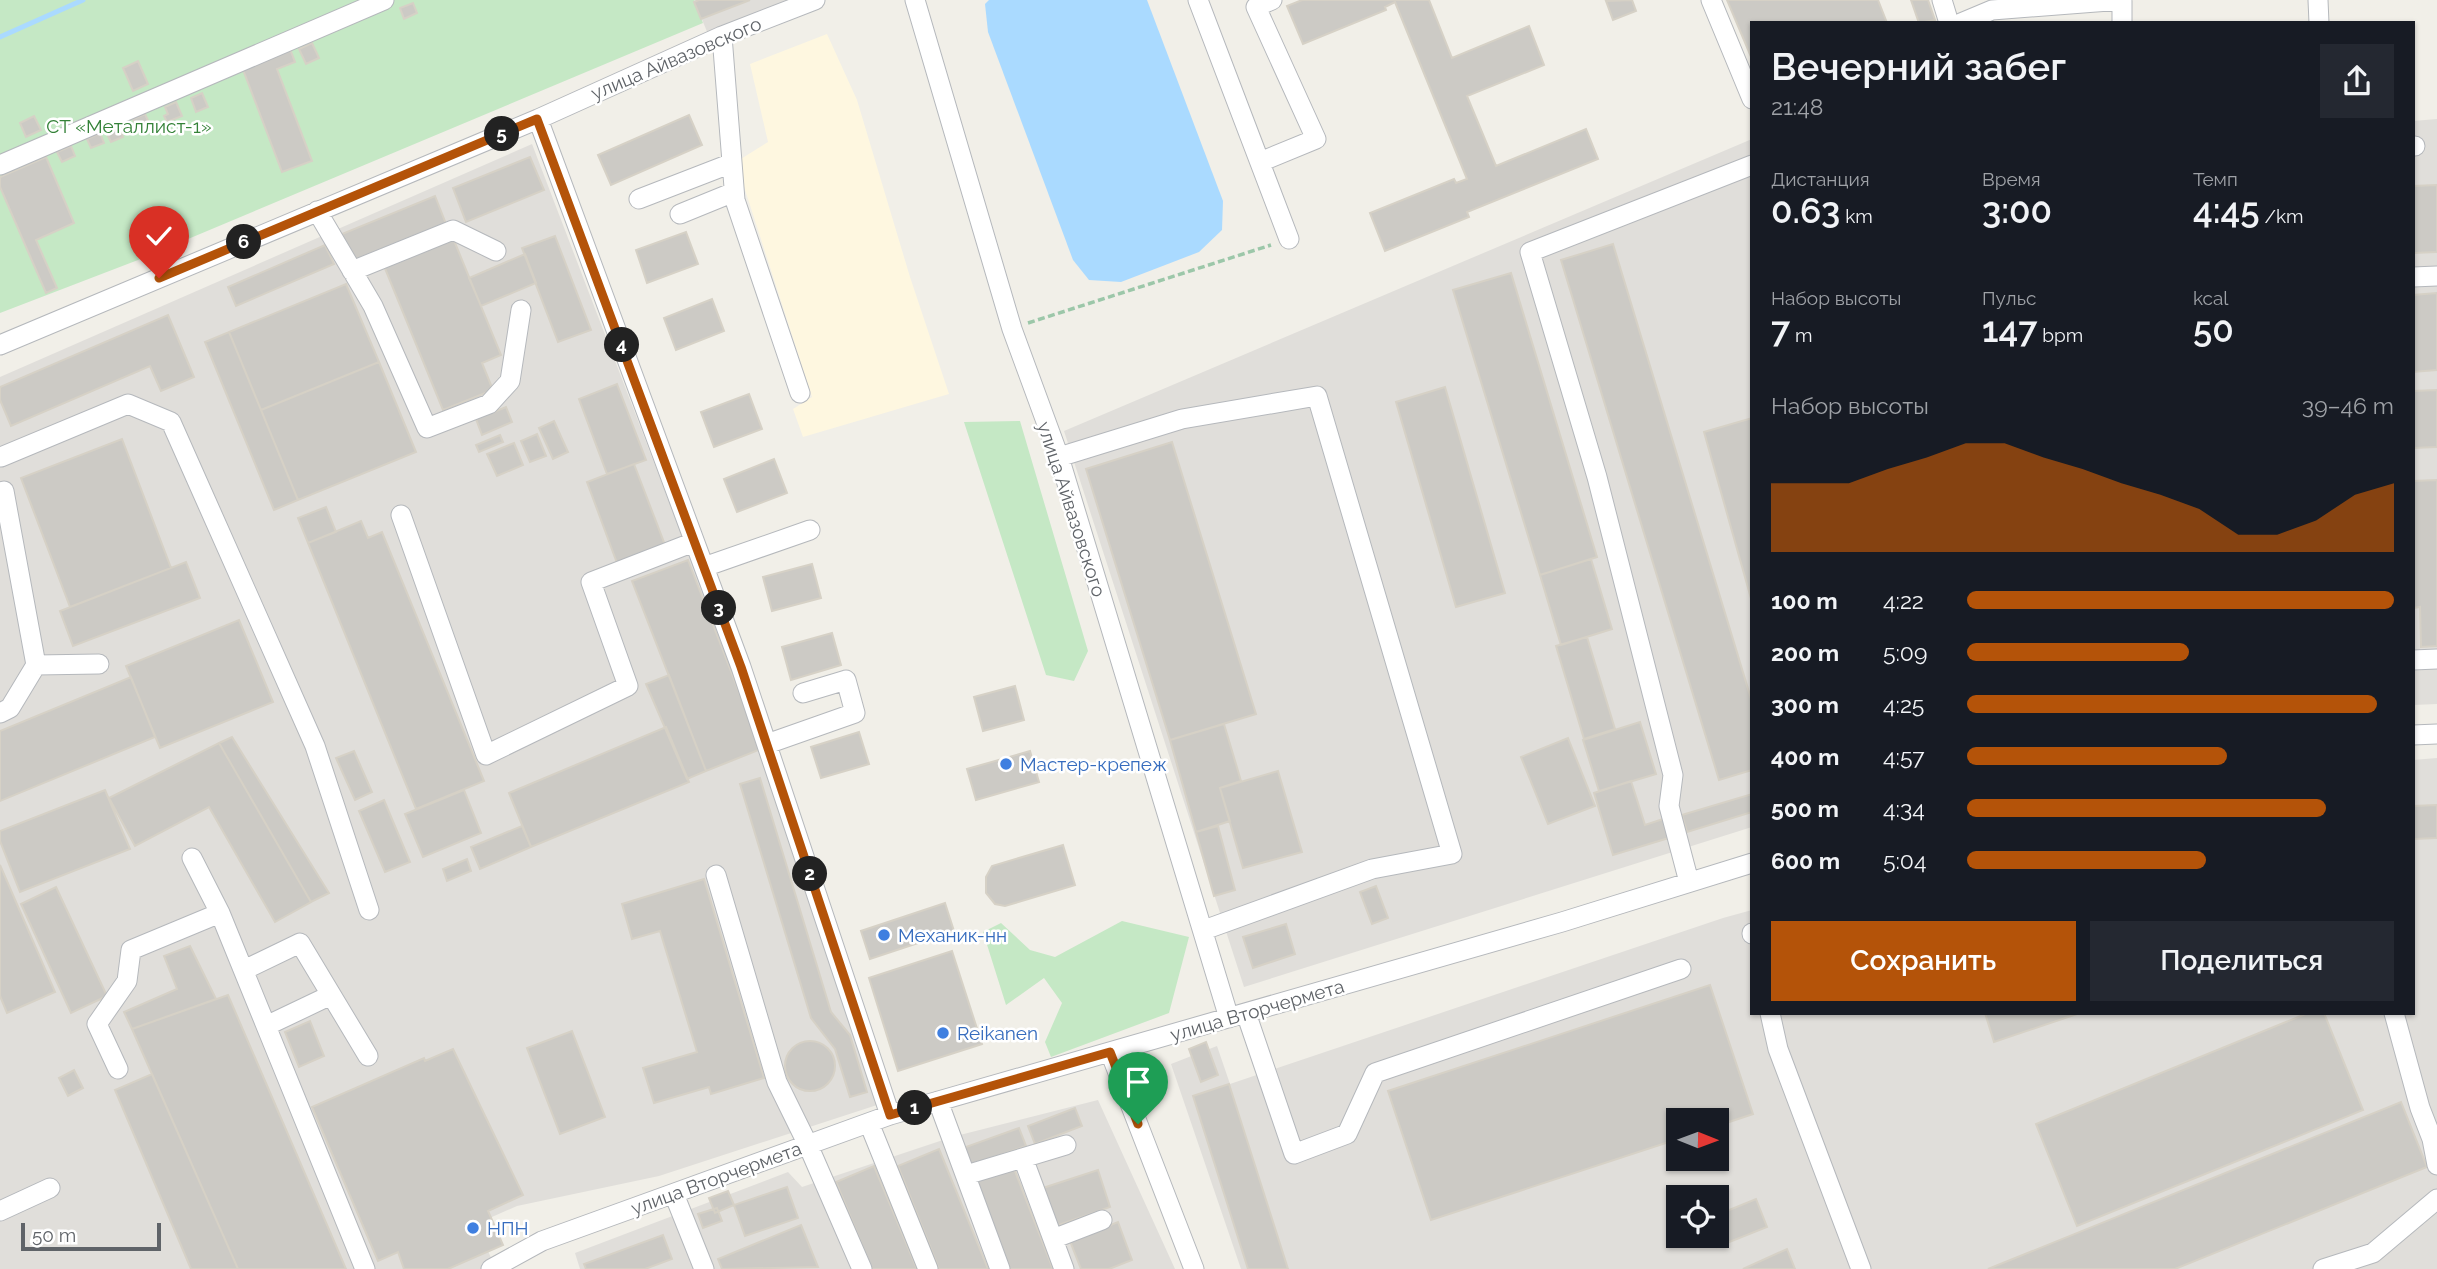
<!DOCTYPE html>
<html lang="ru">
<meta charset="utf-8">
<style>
body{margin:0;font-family:Raleway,sans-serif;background:#242831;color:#f1f3f6;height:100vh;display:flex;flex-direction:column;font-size:26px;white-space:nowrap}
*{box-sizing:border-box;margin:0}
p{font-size:23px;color:#9ea1a6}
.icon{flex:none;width:38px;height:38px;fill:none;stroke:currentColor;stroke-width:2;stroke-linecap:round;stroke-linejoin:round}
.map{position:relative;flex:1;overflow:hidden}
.panel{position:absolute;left:1750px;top:21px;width:665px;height:994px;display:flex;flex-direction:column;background:#171b24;border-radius:0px;box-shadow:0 2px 5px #0004}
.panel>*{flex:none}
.needle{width:46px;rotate:91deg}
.tools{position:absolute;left:1666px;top:1108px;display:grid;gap:14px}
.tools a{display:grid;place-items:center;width:63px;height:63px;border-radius:0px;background:#171b24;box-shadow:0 2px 5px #0004;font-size:35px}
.scale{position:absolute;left:21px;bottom:18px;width:140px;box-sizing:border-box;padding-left:7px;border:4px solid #5f6368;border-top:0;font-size:19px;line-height:24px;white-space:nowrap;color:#5f6368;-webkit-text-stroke:5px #fff;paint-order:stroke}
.pin{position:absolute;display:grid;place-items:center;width:60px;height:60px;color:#fff;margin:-72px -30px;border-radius:50% 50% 50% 0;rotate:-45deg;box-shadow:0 0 7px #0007}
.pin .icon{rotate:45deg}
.km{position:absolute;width:35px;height:35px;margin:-18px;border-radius:50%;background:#222;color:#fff;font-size:19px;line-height:35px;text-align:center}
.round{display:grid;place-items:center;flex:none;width:74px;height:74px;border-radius:0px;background:#242831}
.summary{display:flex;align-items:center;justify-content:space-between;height:119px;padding:0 21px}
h1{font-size:38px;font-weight:600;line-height:52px}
.metrics{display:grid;grid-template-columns:repeat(3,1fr);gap:10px;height:119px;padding:7px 21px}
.metrics div{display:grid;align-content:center}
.metrics b{font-size:35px;font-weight:600}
.metrics small{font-size:19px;font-weight:400}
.metrics p{font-size:19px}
.chart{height:196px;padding:14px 21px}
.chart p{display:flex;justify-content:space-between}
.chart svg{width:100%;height:126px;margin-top:7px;fill:#b45309;opacity:.7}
.button{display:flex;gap:14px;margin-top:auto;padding:14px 21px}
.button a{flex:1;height:80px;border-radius:0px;background:#b45309;color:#fff;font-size:28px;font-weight:600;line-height:80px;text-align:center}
.button a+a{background:#242831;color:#f1f3f6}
ul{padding:0 21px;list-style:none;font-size:23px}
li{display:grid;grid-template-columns:112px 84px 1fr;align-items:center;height:52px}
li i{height:18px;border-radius:9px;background:#b45309}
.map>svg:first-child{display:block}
</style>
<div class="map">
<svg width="2437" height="1269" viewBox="0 0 2437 1269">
<rect width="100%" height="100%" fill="#f1efe8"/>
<path fill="#fef7e0" d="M827,34l30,66 53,177 39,117 -146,43 -10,-28 19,-12 -76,-235 32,-20 -18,-78z"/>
<path fill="#e0deda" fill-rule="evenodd" d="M694,0h96l-82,34z
M2437,119v585l-24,1v-584z
M1752,139v688l-508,160 -180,-556z
M532,144l234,611 111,350 -218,71 -142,30 -41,18 20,45h-496v-892z
M2437,758v511h-1196l-70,-205 46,-18 13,38 493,-166 29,-8v103h661v-253zM1678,1120h39v38h-39zM1678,1197h39v39h-39z
M1098,1100l77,169h-595l-5,-16 213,-81 14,15 150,-50z"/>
<path fill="#c5e8c5" d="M0,0h694l9,23 -565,237 -138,53z
M1020,421l68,230 -14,30 -28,-6 -82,-253z
M1122,921l67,16 -20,76 -118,44 -6,-15 17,-39 -18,-25 -38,27 -23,-73 18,-9 29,27 25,7z"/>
<path fill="#aadaff" d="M989,0h158l76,201 -1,29 -23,22 -78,30 -32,-2 -16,-20 -85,-228 -3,-28z"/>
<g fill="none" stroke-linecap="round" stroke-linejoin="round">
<path stroke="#aadaff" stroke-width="5" d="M0,37l83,-37"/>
</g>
<path fill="#cccac5" stroke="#d6d1c6" stroke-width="2" d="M699,0h51l-49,19 -7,-17z
M1302,0h127l23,58 77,-32 15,39 -77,31 29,70 90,-37 12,30 -131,53 2,5 -84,34 -15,-38 84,-34 2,4 11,-4 -72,-177 -10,5 1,3 -83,34 -16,-38z
M1632,0l4,11 -23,9 -7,-19z
M1727,0h151l9,23h-135v36z
M1911,0h17l7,20 -16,3z
M413,3l4,10 -13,6 -4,-11z
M312,43l7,15 -13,6 -7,-15z
M290,49l5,13 -18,7 35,92 -30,11 -40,-105z
M138,61l10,23 -15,7 -10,-23z
M202,93l6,14 -12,5 -5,-14z
M176,102l6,14 -15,6 -3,-6 4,-2 -3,-7z
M145,114l5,11 -12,5 -5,-11z
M689,115l13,30 -91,40 -13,-30z
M34,116l7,14 -15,7 -6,-14z
M119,127l4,10 -12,5 -5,-10z
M100,133l4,10 -13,5 -4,-9z
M71,146l4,10 -13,6 -5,-10z
M46,157l28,66 -38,17 21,48 -11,5 -46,-106v-10z
M530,157l14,33 -78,32 -13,-34z
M2437,185v67l-23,1 -1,-67z
M435,196l11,28 -93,38 -11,-28z
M686,232l12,32 -51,19 -11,-33z
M555,236l36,94 -33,12 -36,-94z
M453,238l48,117 -19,8 11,27 -50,20 -59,-144z
M1613,244l139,458v68l-33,10 -158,-520z
M325,245l9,19 -98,42 -8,-19z
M525,254l11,29 -55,23 -12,-28z
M1511,273l86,284 -57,18 -87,-285z
M346,284l33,78 -118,48 -32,-78z
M2437,293v77l-24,2v-77z
M712,299l12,32 -48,19 -12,-32z
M168,315l26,62 -33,14 -11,-25 -139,60 -11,-26v-13z
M229,332l69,168 -24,10 -69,-168z
M379,362l37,90 -118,48 -37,-90z
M617,384l29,76 -39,14 -28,-75z
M1445,387l60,206 -49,14 -60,-205z
M2437,390v57l-24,1v-57z
M749,394l13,35 -48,18 -13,-35z
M506,407l6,15 -30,13 -6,-16z
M1752,418v184l-48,-170z
M554,421l14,31 -15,7 -14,-31z
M537,434l9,22 -16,6 -9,-21z
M500,435l3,7 -24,10 -3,-7z
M122,439l49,129 -101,39 -49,-129z
M1172,442l84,272 -86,26 -84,-271z
M514,443l9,22 -26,11 -10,-22z
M774,459l13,34 -50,19 -13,-33z
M634,464l31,81 -48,18 -30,-81z
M2437,480v166l-16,1 -1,-40 -7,1v-127z
M326,507l10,25 -28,11 -10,-25z
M361,521l7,17 14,-6 102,249 -68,28 -108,-266z
M1591,559l21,70 -51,16 -21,-70z
M688,560l73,189 -55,22 -74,-190z
M186,562l14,36 -127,48 -13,-35z
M812,564l9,34 -49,13 -9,-34z
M239,620l34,82 -113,46 -34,-82z
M832,633l9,32 -50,15 -9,-33z
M1587,637l28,92 -31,10 -28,-93z
M669,675l37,96 -19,8 -41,-95z
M131,677l24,60 -155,64v-70z
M1015,686l9,34 -41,11 -9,-34z
M1640,722l16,52 -57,17 -16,-51z
M1224,724l17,57 -21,7 10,33 -34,11 -26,-92z
M666,727l23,55 -158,65 -22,-54z
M859,732l10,32 -48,14 -10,-31z
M232,737l97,156 -18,9 -92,-159z
M1568,738l27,68 -47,18 -27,-67z
M219,743l92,159 -36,20 -66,-115 -74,39 -26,-48z
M354,751l18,41 -17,8 -19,-42z
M1030,751l9,31 -63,18 -9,-31z
M1278,771l24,81 -59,16 -23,-80z
M760,778l71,234 19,23 17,57 -17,5 -15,-48 -24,-31 -71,-234z
M1631,781l14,44 21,-7 6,19 -59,18 -19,-62z
M105,790l25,59 -110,43 -20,-51v-10z
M464,790l17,43 -58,24 -18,-43z
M1752,794v18l-65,20 -5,-17z
M384,800l26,62 -25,10 -26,-61z
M2437,805v33l-24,1v-33z
M522,826l9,21 -51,22 -9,-22z
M1218,826l17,64 -21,6 -18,-64z
M1063,845l12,40 -70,21 -10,-2 -9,-11v-16l6,-11z
M467,859l4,12 -24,10 -4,-12z
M0,865l55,127 -48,21 -7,-17z
M704,879l60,199 -53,16 -2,-7 -55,16 -11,-35 54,-16 -37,-121 -28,8 -10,-35z
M1376,886l12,32 -16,6 -12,-32z
M56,887l51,109 -36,17 -50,-109z
M945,903l9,28 -84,28 -9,-28z
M1286,924l9,30 -42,14 -10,-31z
M190,946l26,53 -84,30 -8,-17 53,-23 -13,-33z
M952,951l30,93 -84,27 -29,-93z
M1710,985l43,129 -36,12v-6h-39v19l-247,81 -43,-129z
M228,995l118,274h-108l-106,-240z
M1985,1013h95l-86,29z
M2308,1013h16l39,97 -286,116 -41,-102z
M310,1021l14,35 -25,11 -14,-35z
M572,1031l33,86 -45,17 -33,-86z
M785 1066a25 25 0 1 1 50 0a25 25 0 1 1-50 0Z
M1206,1042l12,33 -17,7 -12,-33z
M453,1049l70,146 -35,16 15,34 -55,24h-44l-6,-17 -20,9 -66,-154 112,-49 1,3z
M74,1070l9,18 -15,8 -9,-18z
M152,1074l86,195h-47l-76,-179z
M1229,1084l59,185h-40l-55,-173z
M2401,1102l26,65 -252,102h-187z
M1075,1108l7,18 -47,18 -7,-18z
M1019,1128l7,18 -57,20 -6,-18z
M939,1149l49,120h-49l-41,-103z
M874,1166l43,103h-45l-36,-87z
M1013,1166l40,103h-43l-34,-88z
M1098,1170l12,37 -54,19 -13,-38z
M787,1187l11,31 -53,18 -11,-31z
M728,1191l6,14 -19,8 -6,-15z
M1756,1199l11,28 -50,20 -4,-11h4v-21z
M717,1208l5,13 -19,7 -5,-14z
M1118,1222l14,38 -23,9h-28l-11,-28z
M801,1225l17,42 -96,2 -4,-10z
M663,1235l9,24 -27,10h-59l-2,-5z
M1787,1249l8,20h-52z"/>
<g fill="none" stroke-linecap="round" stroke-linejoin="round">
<g stroke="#b5b8bc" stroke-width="21">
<path id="minor" d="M915,0l97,329 47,128 170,561
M1198,0l91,239
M1711,0l41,99
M1942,0l7,23
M2318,0l1,23
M1961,23l31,-13 130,-10
M2122,23v-23
M722,36l13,164 65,193
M538,119l203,548 149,448
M2413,146h2
M1260,162l56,-23 -60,-132 16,-7
M0,165l384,-165
M639,199l93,-36
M317,211l56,95 54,122 62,-24 21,-23 11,-71
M680,214l54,-22
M352,271l101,-41 43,21
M2413,277l24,-1
M0,345l538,-226 184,-83 93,-36
M1,457l127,-53 43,18 144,324 54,164
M1059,457l123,-38 135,-23 135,458 -80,15 -168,61
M4,491l32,174 63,-1
M401,515l85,240 142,-69 -37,-104 103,-40
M704,567l106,-37
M2413,660l24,-1
M0,713l10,-5 26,-43
M2413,735l24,-1
M767,744l88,-31 -9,-33 -43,13
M192,858l28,55 145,356
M716,875l61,207 31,63 54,124
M1689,882l-20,-76 4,-31 -76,-298 -67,-225 222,-87
M1752,933v1
M244,970l56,-27 68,113
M1246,1013l48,141 53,-20 28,-61 306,-104
M1770,1013l8,36 83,220
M2394,1013l26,95 12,31 5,26
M266,1026l65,-31
M1110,1052l84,217
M118,1069l-21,-45 30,-43 4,-31 89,-37
M938,1101l62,168
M869,1123l59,146
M1023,1158l41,111
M966,1175l100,-30
M674,1194l30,75
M0,1211l50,-23
M1053,1239l49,-19
M491,1269l51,-28 348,-126 672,-193 190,-59
M2323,1269l50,-16 64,-54"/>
</g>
<path stroke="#9cc7a9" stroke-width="3.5" stroke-dasharray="7 3.5" stroke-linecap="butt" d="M1028,323l243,-78"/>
<use href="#minor" stroke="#fff" stroke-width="19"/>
</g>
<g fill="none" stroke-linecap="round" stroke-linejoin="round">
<g stroke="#fff" stroke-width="14">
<path id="route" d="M159,278l378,-159 204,548 149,448 220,-63 28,72"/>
</g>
<use href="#route" stroke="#b45309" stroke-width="9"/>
</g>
<g fill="#3f7fe0" stroke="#fff" stroke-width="2.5">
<circle cx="1006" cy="764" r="7"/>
<circle cx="884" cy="935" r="7"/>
<circle cx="943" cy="1033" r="7"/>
<circle cx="473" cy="1228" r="7"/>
</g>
<g text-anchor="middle" stroke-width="5" stroke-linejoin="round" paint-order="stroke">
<g font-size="19" fill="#5f6368" stroke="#fff">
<text transform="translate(676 58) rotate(-23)" y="7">улица Айвазовского</text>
<text transform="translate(1072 509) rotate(72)" y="7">улица Айвазовского</text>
<text transform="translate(1257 1010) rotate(-16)" y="7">улица Вторчермета</text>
<text transform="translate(716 1178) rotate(-20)" y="7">улица Вторчермета</text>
</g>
<g font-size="19" fill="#348238" stroke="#fff">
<text x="129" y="133">СТ «Металлист-1»</text>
</g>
<g font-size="19" fill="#366cbe" stroke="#fff" text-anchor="start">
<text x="1020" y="771">Мастер-крепеж</text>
<text x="898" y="942">Механик-нн</text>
<text x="957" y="1040">Reikanen</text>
<text x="487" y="1235">НПН</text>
</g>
</g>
</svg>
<div class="tools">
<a><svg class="needle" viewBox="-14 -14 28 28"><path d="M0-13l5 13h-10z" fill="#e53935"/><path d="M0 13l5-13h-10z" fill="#9ea1a6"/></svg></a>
<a><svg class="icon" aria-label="locate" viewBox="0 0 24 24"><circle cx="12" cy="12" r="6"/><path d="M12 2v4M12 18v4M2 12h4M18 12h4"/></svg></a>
</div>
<div class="scale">50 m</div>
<div class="pin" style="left:1138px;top:1124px;background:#1e9e55"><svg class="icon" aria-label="arrive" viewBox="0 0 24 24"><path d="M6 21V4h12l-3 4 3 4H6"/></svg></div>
<div class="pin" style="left:159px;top:278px;background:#d93025"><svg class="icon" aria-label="check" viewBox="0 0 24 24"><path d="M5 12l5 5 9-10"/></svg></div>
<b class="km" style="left:915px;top:1108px">1</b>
<b class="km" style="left:810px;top:874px">2</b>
<b class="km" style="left:719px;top:608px">3</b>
<b class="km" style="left:622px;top:345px">4</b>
<b class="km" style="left:502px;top:134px">5</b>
<b class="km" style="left:244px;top:242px">6</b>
<section class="panel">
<div class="summary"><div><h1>Вечерний забег</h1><p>21:48</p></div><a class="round"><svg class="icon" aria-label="share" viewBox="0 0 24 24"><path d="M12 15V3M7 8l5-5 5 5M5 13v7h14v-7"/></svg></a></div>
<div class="metrics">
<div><p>Дистанция</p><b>0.63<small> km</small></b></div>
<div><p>Время</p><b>3:00</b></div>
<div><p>Темп</p><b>4:45<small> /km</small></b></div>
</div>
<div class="metrics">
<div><p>Набор высоты</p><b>7<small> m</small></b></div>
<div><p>Пульс</p><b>147<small> bpm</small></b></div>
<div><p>kcal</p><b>50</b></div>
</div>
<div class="chart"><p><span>Набор высоты</span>39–46 m</p>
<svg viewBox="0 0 160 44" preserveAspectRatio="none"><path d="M0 44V20L10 20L20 20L30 15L40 11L50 6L60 6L70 11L80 15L90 20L100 24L110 29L120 38L130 38L140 33L150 24L160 20V44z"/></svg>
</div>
<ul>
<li><b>100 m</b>4:22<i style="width:100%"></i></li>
<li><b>200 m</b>5:09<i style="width:52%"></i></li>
<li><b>300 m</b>4:25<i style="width:96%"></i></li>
<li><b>400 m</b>4:57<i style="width:61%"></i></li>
<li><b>500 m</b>4:34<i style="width:84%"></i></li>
<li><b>600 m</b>5:04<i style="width:56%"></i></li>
</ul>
<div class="button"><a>Сохранить</a><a>Поделиться</a></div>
</section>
</div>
